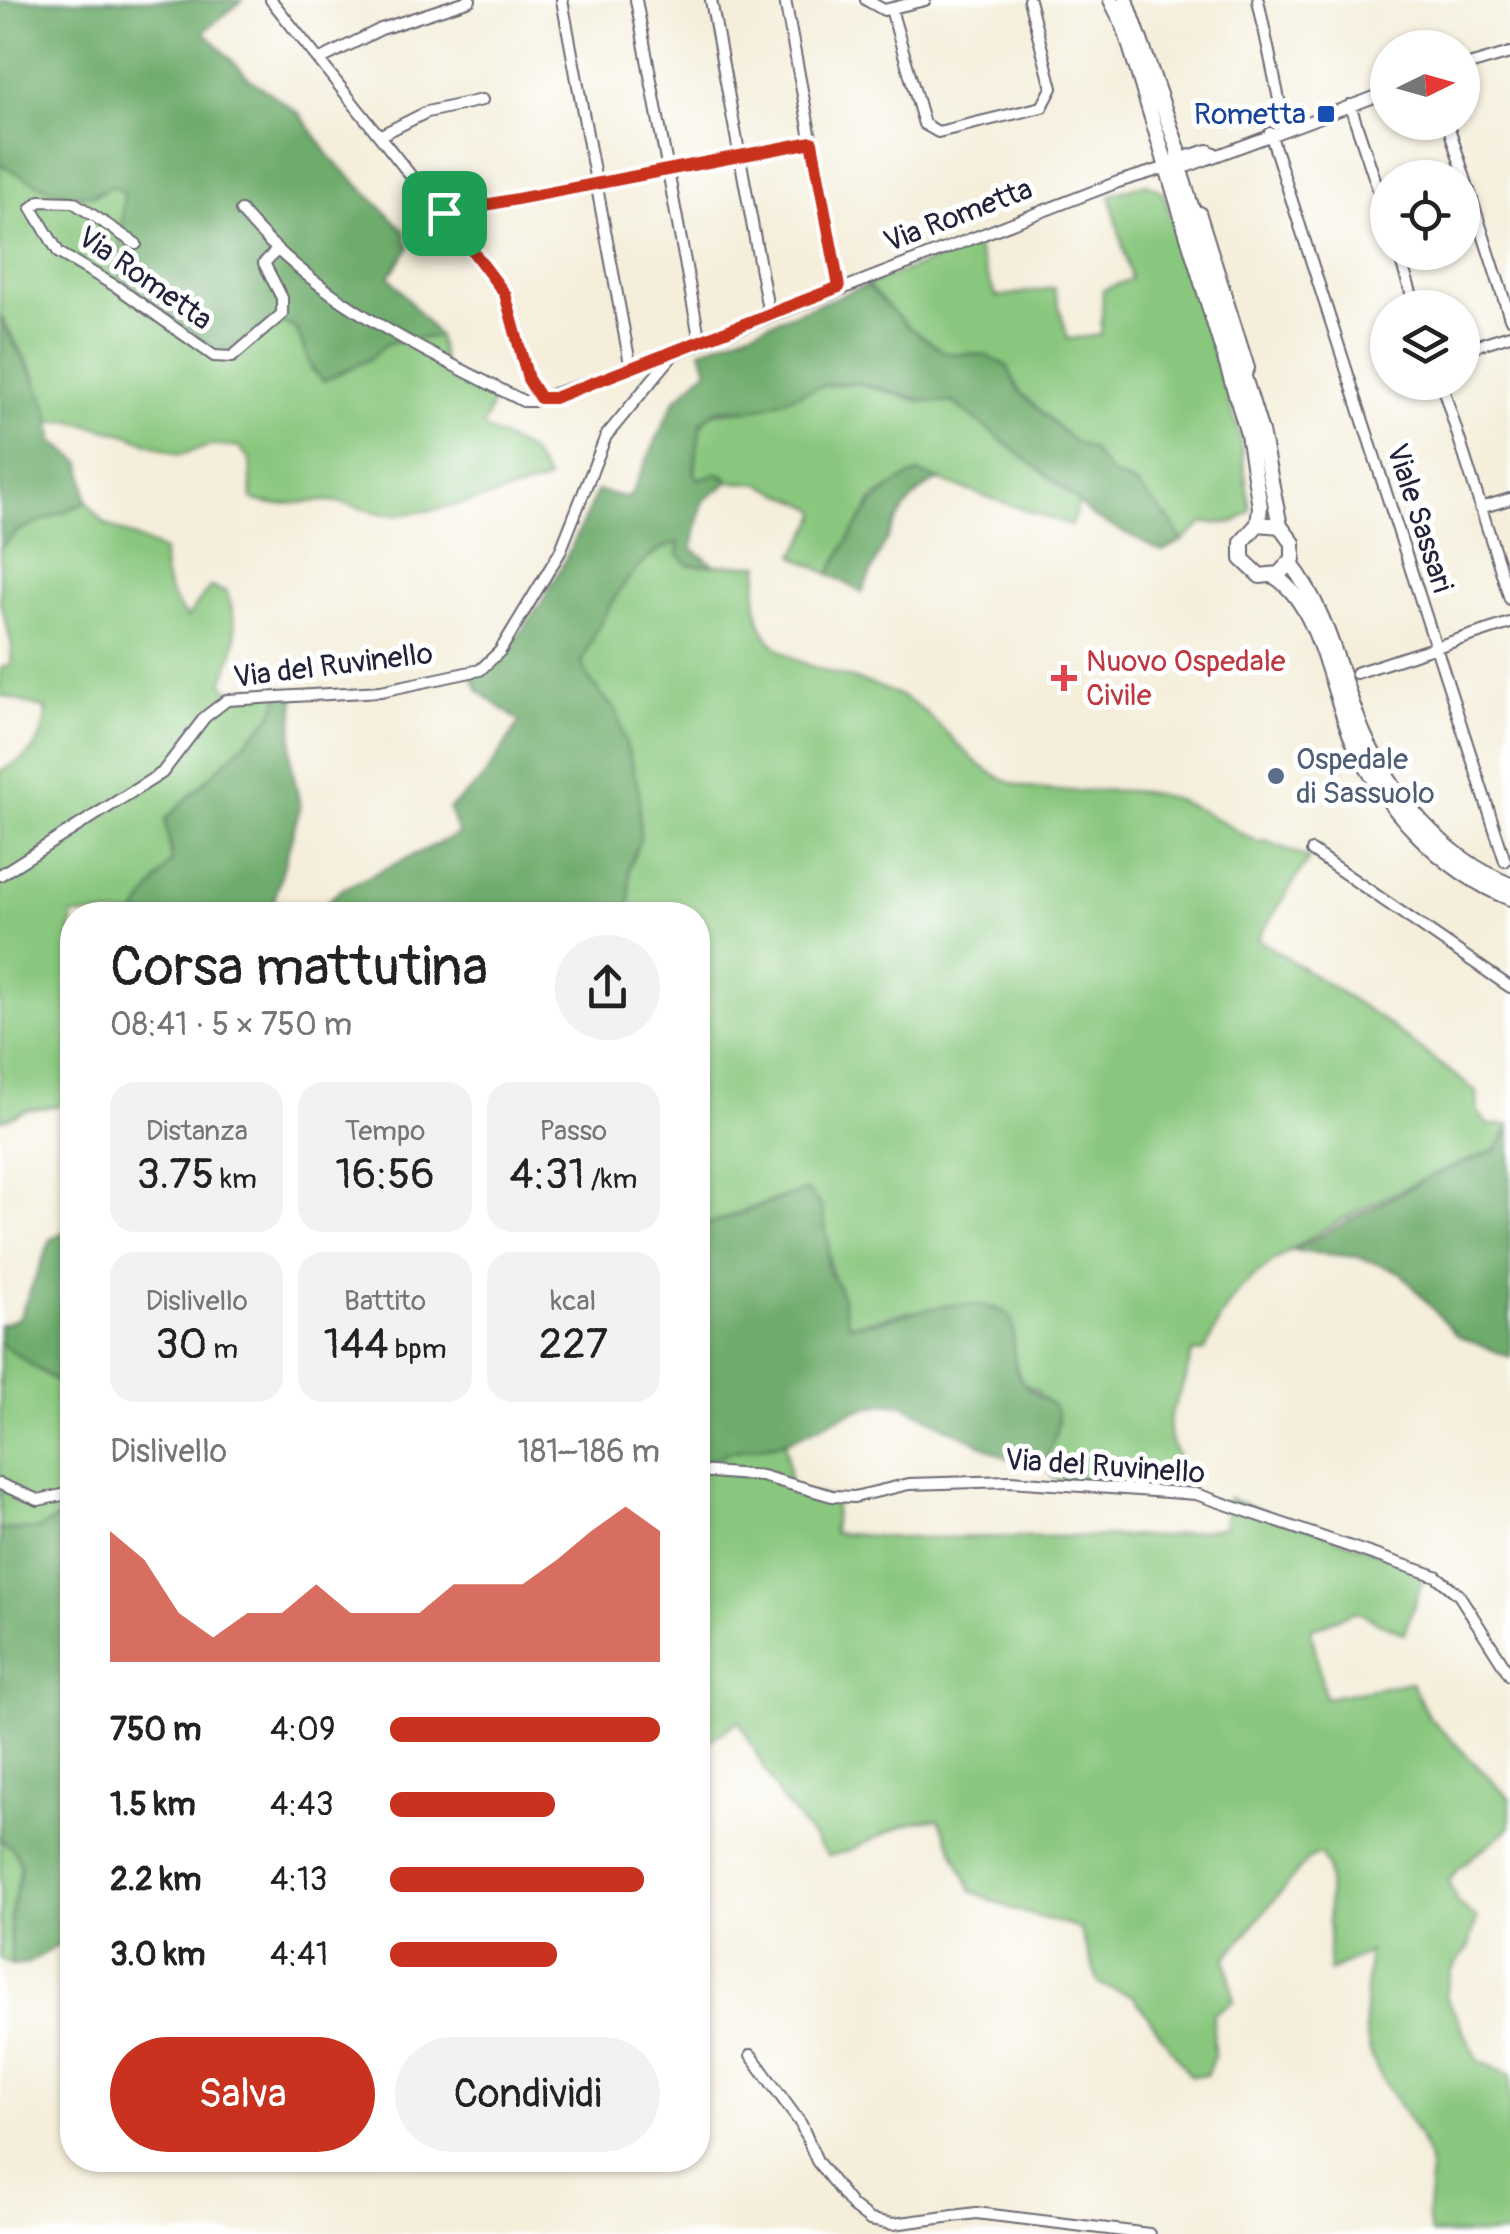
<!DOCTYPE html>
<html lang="it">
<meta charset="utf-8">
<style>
body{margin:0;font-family:Pangolin,sans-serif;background:#f2f2f2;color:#222;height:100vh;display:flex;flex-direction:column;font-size:38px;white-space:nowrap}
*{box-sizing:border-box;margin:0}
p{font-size:32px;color:#767676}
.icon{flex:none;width:55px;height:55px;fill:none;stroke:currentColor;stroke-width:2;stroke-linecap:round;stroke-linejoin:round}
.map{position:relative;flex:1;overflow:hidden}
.drawer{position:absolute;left:60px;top:902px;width:650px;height:1270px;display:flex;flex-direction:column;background:#fff;border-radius:40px;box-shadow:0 2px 8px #0004}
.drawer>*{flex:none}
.needle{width:65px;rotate:85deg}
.fabs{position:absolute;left:1370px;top:30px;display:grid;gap:20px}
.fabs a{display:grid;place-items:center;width:110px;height:110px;border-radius:50%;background:#fff;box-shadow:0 2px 8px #0004;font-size:50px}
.pin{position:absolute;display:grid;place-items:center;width:85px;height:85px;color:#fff;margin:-42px;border-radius:20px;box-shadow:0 5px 15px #0006}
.round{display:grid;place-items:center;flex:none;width:105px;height:105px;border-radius:52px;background:#f2f2f2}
.head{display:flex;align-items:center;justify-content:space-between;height:170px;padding:0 50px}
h1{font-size:55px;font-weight:600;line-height:75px}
.metrics{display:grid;grid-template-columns:repeat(3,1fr);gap:15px;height:170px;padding:10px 50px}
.metrics div{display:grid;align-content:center;border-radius:25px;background:#f2f2f2;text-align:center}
.metrics b{font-size:42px;font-weight:600}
.metrics small{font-size:28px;font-weight:400}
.metrics p{font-size:28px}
.chart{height:280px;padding:20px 50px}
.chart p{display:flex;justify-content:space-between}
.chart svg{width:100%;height:180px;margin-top:10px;fill:#c8321e;opacity:.7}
.action{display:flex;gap:20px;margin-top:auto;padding:20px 50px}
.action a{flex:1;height:115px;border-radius:60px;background:#c8321e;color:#fff;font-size:40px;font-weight:600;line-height:115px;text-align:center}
.action a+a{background:#f2f2f2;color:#222}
ul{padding:0 50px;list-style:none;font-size:32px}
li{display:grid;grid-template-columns:160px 120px 1fr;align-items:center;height:75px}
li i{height:25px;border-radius:12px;background:#c8321e}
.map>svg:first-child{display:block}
</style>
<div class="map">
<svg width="1510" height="2234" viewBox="0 0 1510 2234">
<rect width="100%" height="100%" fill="#fff"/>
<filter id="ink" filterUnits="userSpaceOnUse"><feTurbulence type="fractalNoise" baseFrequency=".01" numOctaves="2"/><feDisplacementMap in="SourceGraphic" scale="20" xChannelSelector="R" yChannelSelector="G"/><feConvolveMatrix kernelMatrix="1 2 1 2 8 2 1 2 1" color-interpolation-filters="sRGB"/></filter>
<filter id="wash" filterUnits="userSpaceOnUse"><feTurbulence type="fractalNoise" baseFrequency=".0048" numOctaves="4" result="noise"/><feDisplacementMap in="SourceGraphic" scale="40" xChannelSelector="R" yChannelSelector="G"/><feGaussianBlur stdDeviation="2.25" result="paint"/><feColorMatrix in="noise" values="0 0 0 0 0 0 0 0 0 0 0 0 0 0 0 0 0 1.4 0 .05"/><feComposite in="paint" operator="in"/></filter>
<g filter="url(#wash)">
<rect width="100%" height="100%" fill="#f4eeda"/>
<path fill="#88c77d" stroke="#55745c" stroke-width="2.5" d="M0,164l95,32 16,-10 13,6 -5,83 92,72 19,1 54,-25 13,7 14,38 12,12 47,-21 18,-16 50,-7 7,33 50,25 -12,34 46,23 19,29c-34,12 -125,36 -159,34 -21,-1 -40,-12 -61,-13 -27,-1 -49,9 -76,-2l-2,-39 -10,-12 -25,-3 -36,10 -54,-21 -53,-13 -19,1 -12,-21 -5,-24 -36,-62z
M1146,183l17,9 76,240 11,79 -16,12h-30l-22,18 -53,-60 -18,-6 -20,-25 -18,-8 -54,-51 -12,-25 -36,-12 -25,-1 -39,-27 -40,-41 108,-40 21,52 58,-9 14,51 33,-4 2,-45 28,-11 -21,-84z
M857,383l63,18 33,1 115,90 11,11 -8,23 -153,-53 -44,25 -45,76 -35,-18 24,-41 -2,-6 -56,-25 -31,-2 -5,-7 -29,3 3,-44 10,-20 51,-6 59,-22z
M87,502l18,22 58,27c-1,29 6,45 24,67l23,-31 17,5c12,41 12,50 -5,90l8,9 51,2 -9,23 -107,104 7,40 -37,55h-63v189l-46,6 -26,11v-350c31,-13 45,-28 46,-62l-46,-14v-27l11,-4 1,-19 -12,-43v-54l18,-17z
M679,543l-1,12 11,10h71c-26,117 85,96 151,137 39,25 59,69 107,83 48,14 104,-3 152,13 30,9 60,30 88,44l8,-1 43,17 -51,81 119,77 100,76 1,20 10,13h22l-14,25c-64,22 -213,92 -257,141 -14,16 -25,40 -34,60l-13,2c-16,74 -43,55 0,131l-139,-6 -10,-15 9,-19 -14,-53 -16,-8 -25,-75 -87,4 -61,13c-7,-28 -23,-51 -20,-79l-41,-51 -90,33v-313h-68l-1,-47 11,-29 -23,-127 -26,-30 -9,-18c14,-39 52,-114 97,-121z
M0,1343l56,39 16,1v128l-34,18 -38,1z
M785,1441l6,48 45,10 -3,34 67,5 267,-2 57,-9 4,-29 198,72 -22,64 -48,-23 -45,18 14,69 86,-16 17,34 82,83v29l-53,41 -8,13 8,20 20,16 -8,28 -18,26 -5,24 33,65 31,14v159h-79c-9,-23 5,-49 -3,-75 -12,-41 -51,-73 -60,-115 -7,-28 0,-63 1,-92l-40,19 -1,-103 -8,-14 -13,6 -81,98 8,43 -21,13 1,42 -7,18 -16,2 -58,-80 -34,-12 -19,-55 -68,-20 -40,-18 -33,-72c-39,-1 -72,30 -111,37l-49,-60 -40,-75 -41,27v-278l29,-20z
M0,1840c33,17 17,40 12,69 -4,17 0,38 -1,56l-11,-7z"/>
<path fill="#6eac6c" stroke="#486754" stroke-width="2.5" d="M0,0h243l-39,31 47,49 49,34 31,44 73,72 5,18 -20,28 49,60 -50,7 -18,16 -47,22 -12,-13 -14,-38 -13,-7 -55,25 -18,-1 -93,-72 6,-83 -13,-6c-37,24 -76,-4 -111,-22z
M867,285l40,41 39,27 39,2 22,11 12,25 54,50 18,8 20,25 27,12 34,37 10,18 -20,10 -69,-34 -25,-25 -115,-90c-35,4 -64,-17 -99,-19 -38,-2 -64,18 -98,26 -12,3 -26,-1 -39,1l-16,13 -7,51 4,5 20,-6 11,9 -26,19 -11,48 23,16h-26l-11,-10 1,-12c-44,6 -83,83 -97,121l9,18 26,30 22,79 1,48 -11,29 1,47h-316l26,-25 118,-56 -9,-25 35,-31 36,-56 -40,-30 -11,-21c59,-17 104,-126 128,-180l32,7 46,-98 33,-31 -7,-19z
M0,315c17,42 54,80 53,126l29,22 5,39 -69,29 -18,17z
M918,473l21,7c-41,17 -58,74 -77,112l-33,-18c25,-43 41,-83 89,-101z
M281,693l14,1 -4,67 9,46 -30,108h-135l37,-55 -7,-40 107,-104z
M1510,1129v228l-53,-21 -57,-64 -42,-15 -65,-6 137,-74 66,-27z
M807,1190l14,16 8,40 -2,23 12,19 10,37c51,-3 114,-39 162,-9 5,19 0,38 6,56 15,40 66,13 26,91l-19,4 -121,-62c-41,-5 -75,19 -110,34 -36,15 -61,2 -95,31v-242z
M72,1227v156l-15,-1 -57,-39v-18l19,-7 32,-79z
M72,1511v426l-46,27 -15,1c1,-18 -3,-39 1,-56 5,-29 21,-52 -12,-69v-310l38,-1z"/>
</g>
<g filter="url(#ink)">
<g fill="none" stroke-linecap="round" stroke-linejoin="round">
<g stroke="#6c6973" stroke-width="14">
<path id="street" d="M271,0l234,294 23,85 13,19
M562,0l69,369
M636,0l64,342
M711,0l58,315
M785,0l54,287
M866,0l18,10 41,-10
M1258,0l27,128
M891,9l33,115 14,8 104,-25 10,-19 -23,-88
M321,59l60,-30 89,-29
M1462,67l48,-14
M1350,105l38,114
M1447,122l63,196
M1270,133l235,728
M381,135l46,-23 55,-12
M1178,164l6,-7 24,-7 6,3
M241,211c76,91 179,137 282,190h10l141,-47 444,-172 60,-18 8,3 202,-75
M1200,212l49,156 -5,9
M444,213l368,-71
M136,244l-63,-42 -33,-1 -8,7 27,45 58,34 97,69 18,1 50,-43v-16l-18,-35 11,-11
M1398,252l18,56
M1462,350l48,-15
M1441,382l69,217
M1480,508l30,-9
M1356,673l154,-50
M1312,851l198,136
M0,875l162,-102 43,-56 22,-17 154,-9 99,-21 20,-19 60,-99 46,-116 66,-80
M698,1471l64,5 70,20 22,1 55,-13 101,-3 186,13 240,82 23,19 51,80
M0,1484l38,16 34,-7
M751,2055l50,69 16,37 35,45 18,14 23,4 83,-11 173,21"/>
</g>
<g stroke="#6c6973" stroke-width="18">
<path id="secondary" d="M1111,0l13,26 124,408 12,73 -2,17 -16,18v17l18,17 19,-2 14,-15v-16l-13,-17 -22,-2
M1126,0l52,149v15l83,268 19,94
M1291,564c38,50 48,111 72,169 28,63 82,126 147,152
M1274,576c45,27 57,114 78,162 31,68 88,132 158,160"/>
</g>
<use href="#street" stroke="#fff" stroke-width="10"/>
<use href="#secondary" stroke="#fff" stroke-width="14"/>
</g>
</g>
<g fill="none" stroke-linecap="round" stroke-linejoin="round" filter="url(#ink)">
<g stroke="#fff" stroke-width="20">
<path id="route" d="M812,142l27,145 -285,111h-14l-12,-19 -23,-85 -61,-81z"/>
</g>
<use href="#route" stroke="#c8321e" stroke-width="12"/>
</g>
<rect fill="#1a4fb4" stroke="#fff" stroke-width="4" x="1316" y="104" width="20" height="20" rx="5"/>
<path fill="#e0444e" stroke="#fff" stroke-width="4" d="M1059 663h10v10h10v10h-10v10h-10v-10h-10v-10h10z"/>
<circle fill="#5c6f8a" stroke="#fff" stroke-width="4" cx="1276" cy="776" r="10"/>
<g text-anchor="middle" stroke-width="10" stroke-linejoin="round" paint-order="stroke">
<g font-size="30" fill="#164399" stroke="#fff" text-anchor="end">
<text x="1306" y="124">Rometta</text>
</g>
<g font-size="30" fill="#22223b" stroke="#fff">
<text transform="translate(958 215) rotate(-21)" y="10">Via Rometta</text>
<text transform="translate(145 278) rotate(35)" y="10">Via Rometta</text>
<text transform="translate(1420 518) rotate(72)" y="10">Viale Sassari</text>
<text transform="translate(333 665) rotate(-7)" y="10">Via del Ruvinello</text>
<text transform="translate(1105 1466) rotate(4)" y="10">Via del Ruvinello</text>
</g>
<g font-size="30" fill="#be3a42" stroke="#fff" text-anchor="start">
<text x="1086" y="671">Nuovo Ospedale<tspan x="1086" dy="34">Civile</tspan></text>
</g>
<g font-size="30" fill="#4e5e75" stroke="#fff" text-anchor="start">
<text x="1296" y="769">Ospedale<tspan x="1296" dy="34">di Sassuolo</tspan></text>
</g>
</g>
</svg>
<div class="fabs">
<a><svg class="needle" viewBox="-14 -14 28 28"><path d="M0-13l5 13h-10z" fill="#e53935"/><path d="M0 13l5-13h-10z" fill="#767676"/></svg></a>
<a><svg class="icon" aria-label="locate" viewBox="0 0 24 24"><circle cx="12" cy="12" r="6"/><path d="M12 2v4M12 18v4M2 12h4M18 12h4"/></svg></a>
<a><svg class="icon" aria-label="layers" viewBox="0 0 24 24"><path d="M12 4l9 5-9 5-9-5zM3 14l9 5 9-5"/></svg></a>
</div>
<div class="pin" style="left:444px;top:213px;background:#1e9e55"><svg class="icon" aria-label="arrive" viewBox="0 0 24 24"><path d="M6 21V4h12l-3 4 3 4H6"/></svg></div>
<section class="drawer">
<div class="head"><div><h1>Corsa mattutina</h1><p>08:41 · 5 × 750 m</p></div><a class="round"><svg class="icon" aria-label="share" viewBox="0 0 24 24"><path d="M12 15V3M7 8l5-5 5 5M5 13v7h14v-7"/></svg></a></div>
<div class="metrics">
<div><p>Distanza</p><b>3.75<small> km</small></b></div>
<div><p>Tempo</p><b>16:56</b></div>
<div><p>Passo</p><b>4:31<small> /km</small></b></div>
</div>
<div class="metrics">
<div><p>Dislivello</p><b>30<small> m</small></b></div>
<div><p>Battito</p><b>144<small> bpm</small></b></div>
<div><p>kcal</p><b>227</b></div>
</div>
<div class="chart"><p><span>Dislivello</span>181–186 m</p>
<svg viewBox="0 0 160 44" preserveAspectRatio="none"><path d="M0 44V12L10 19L20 32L30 38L40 32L50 32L60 25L70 32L80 32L90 32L100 25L110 25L120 25L130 19L140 12L150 6L160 12V44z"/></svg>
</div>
<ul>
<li><b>750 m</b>4:09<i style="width:100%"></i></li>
<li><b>1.5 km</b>4:43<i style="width:61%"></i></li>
<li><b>2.2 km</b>4:13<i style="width:94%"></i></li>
<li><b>3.0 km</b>4:41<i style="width:62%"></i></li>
</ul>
<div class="action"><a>Salva</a><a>Condividi</a></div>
</section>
</div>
